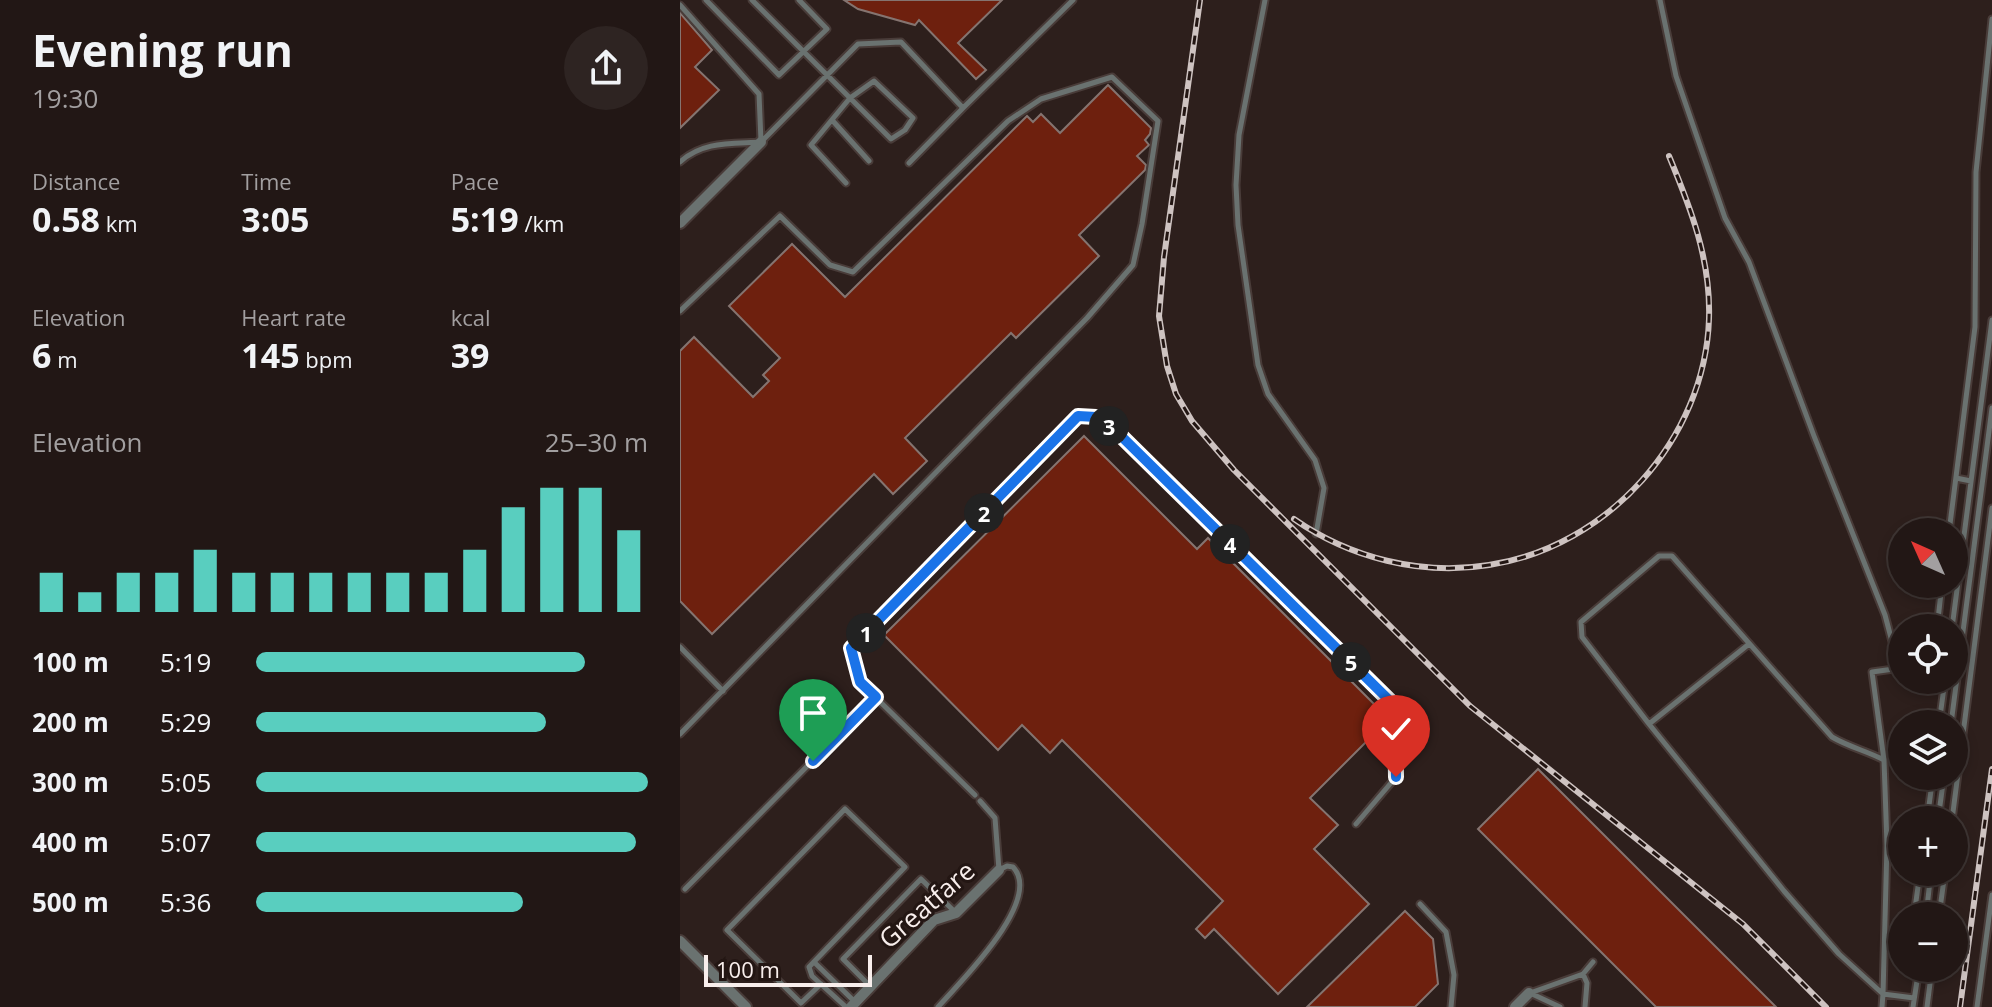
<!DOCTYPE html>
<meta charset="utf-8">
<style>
body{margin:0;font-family:"Open Sans",sans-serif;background:#2e2422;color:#f1f3f6;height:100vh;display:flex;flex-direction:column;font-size:30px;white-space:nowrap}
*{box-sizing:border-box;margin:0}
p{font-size:26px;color:#a29fa0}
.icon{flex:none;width:44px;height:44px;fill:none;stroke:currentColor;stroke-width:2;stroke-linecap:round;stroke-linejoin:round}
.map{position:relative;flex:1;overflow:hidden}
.panel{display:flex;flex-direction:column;background:#221715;width:680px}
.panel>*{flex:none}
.needle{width:52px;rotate:315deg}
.tools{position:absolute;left:1208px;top:518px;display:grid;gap:16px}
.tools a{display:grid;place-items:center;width:80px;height:80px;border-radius:50%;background:#221715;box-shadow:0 4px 12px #0003,0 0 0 2px #3f3634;font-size:40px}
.scale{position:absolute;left:24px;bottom:20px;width:168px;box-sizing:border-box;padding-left:8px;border:4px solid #f8eeec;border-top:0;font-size:22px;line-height:28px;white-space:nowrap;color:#f8eeec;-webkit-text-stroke:6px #231613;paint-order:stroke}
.pin{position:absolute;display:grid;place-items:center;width:68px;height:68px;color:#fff;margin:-82px -34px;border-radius:50% 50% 50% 0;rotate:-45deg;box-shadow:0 0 8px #0007}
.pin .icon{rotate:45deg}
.km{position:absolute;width:40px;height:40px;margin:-20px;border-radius:50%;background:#222;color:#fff;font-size:22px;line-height:40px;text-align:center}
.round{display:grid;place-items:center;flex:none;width:84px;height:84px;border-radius:42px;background:#2e2422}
.overview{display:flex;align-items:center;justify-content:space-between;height:136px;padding:0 32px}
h1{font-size:44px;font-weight:700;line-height:60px}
.figures{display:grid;grid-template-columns:repeat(3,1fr);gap:12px;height:136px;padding:8px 32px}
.figures div{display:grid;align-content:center}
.figures b{font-size:34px;font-weight:700}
.figures small{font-size:22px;font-weight:400}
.figures p{font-size:22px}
.chart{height:224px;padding:16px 32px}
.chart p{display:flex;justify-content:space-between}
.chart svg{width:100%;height:144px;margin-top:8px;stroke:#59cebf;stroke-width:6}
ul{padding:0 32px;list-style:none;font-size:26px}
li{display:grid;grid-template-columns:128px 96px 1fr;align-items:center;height:60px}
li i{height:20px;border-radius:10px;background:#59cebf}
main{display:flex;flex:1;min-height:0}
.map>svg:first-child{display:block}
</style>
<main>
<section class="panel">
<div class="overview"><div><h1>Evening run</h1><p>19:30</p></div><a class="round"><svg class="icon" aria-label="share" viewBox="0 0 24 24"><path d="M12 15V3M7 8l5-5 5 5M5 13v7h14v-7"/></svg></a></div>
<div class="figures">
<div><p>Distance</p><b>0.58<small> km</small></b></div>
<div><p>Time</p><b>3:05</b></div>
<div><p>Pace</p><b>5:19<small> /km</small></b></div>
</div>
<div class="figures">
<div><p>Elevation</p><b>6<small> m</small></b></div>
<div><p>Heart rate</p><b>145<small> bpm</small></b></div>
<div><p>kcal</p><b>39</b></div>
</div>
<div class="chart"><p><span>Elevation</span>25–30 m</p>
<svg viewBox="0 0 160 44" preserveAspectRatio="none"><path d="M5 44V32M15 44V38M25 44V32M35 44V32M45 44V25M55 44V32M65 44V32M75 44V32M85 44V32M95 44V32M105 44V32M115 44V25M125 44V12M135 44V6M145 44V6M155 44V19"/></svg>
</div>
<ul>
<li><b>100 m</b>5:19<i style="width:84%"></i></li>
<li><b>200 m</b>5:29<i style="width:74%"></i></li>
<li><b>300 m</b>5:05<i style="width:100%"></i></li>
<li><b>400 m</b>5:07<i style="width:97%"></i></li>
<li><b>500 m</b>5:36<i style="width:68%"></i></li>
</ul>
</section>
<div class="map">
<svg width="1312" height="1007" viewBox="0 0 1312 1007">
<rect width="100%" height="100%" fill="#2d1f1c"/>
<path fill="#6e200e" stroke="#857470" stroke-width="2" d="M164,0h158l-44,43 28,27 -10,9 -57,-59 -4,5 -57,-16z
M0,13l32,37 -17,17 24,23 -39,38z
M428,85l43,43 -1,6 -5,6 4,5 -12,11 9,9 -1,5 -66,65 20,21 -83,82 -5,-5 -106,105 22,23 -34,33 -19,-20 -162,160 -32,-33v-250l14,-14 59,60 16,-16 -6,-6 17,-17 -51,-52 63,-62 53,53 182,-181 6,6 8,-8 19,19z
M404,436l113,113 11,-11 181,181 -79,79 28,27 -24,24 55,55 -91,90 -64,-65 -9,9 -9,-9 27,-28 -161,-161 -12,13 -28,-28 -24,25 -114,-115z
M858,769l238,238h-120l-178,-178z
M725,911l28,28 5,45 -23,23h-108z"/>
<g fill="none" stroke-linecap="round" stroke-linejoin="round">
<g stroke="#493c39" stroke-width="9">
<path id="service" d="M26,0l73,75 48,-46 -28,-29
M72,0l98,98 -39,47 35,38
M585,0l-26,135 -3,50 2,40 20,140 10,29 47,66 9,28 -8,46
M980,0l16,76 49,142 24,44 65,174 71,179 14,53
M0,5l79,89 2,47
M194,81l39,37 -8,12 -14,9 -41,-41z
M152,120l37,41
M0,162c23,-21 51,-18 81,-20l97,-98 43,-2 62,66 110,-108
M229,163l54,-55
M0,311l100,-95 50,49 23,7 155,-151 33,-22 71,-22 46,44 -16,103 -9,41 -46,53 -407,416
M1276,478l15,3
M1269,532l26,-205 1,-155 16,-153
M1257,628l5,-44
M1272,628l40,-308
M0,647l43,44
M969,724l100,-80
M1259,724l6,-44
M1271,724l41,-316
M1204,760l-12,-88 29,-4
M295,795l-115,-113 -9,-34 227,-232 18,1 20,14 275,271 4,14 1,61 -40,47
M1247,820l6,-44
M1258,820l6,-44
M1272,820l40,-312
M5,889l191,-192
M740,904l26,28 8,43 -3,32
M1234,916l6,-44
M1246,916l5,-44
M1259,916l6,-44
M135,963l40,39
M903,974l10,-12
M141,984l-20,19 -74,-73 118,-121 60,58 -96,100 3,9 34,31
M190,986l-27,-27 78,-80 34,33
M850,993l53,-19 4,9 -2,24
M850,993l30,14
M258,1007c22,-25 106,-107 75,-140l-6,-1 -8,4 -4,-52 -15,-17
M1202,1007l1,-13 4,-149 -3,-85c-17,-9 -35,-13 -52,-23l-160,-181h-13l-78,66 1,15 67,87 135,167 55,63 44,40 31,4
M1233,1007l6,-39
M1247,1007l5,-39
M1297,1007l15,-112"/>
</g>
<g stroke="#493c39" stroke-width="14">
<path id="minor" d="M0,223l81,-81
M0,941l66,66
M171,1007l83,-87 22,-7 43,-43
M835,1007l14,-14"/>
</g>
<use href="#service" stroke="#6a7270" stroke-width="5"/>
<use href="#minor" stroke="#6a7270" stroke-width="10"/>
<g stroke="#cec3c1" stroke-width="6">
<path id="rail" d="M520,0l-36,257 -5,59 8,50 9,28 16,27 42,49 236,236 273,218 83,83
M614,519c56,39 127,57 195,46 119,-18 216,-126 220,-246 2,-59 -18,-110 -40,-163
M1280,1007l32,-238"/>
</g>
<use href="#rail" stroke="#231613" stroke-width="3" stroke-dasharray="9" stroke-linecap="butt"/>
</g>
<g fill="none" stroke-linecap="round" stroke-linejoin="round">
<g stroke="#fff" stroke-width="16">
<path id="route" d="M133,761l63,-64 -16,-15 -9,-34 227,-232 18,1 20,14 275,271 4,14 1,61"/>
</g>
<use href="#route" stroke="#1a73e8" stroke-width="10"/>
</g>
<g text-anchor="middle" stroke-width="6" stroke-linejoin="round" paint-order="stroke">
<g font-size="26" fill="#f8eeec" stroke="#231613">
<text transform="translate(247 905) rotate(-41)" y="9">Greatfare</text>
</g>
</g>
</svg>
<div class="tools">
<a><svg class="needle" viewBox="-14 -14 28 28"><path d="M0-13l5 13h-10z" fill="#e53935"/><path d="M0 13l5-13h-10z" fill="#a29fa0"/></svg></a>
<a><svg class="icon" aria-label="locate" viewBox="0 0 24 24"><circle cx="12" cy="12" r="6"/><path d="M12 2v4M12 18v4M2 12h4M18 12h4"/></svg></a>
<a><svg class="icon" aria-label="layers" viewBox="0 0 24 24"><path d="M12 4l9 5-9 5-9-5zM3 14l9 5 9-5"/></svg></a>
<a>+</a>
<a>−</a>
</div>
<div class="scale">100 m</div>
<div class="pin" style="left:133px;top:761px;background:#1e9e55"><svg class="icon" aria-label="arrive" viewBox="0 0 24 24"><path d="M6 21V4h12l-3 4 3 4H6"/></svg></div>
<div class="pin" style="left:716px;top:777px;background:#d93025"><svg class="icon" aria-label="check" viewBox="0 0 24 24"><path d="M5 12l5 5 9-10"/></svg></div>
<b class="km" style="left:186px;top:633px">1</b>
<b class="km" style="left:304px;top:513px">2</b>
<b class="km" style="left:429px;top:426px">3</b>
<b class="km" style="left:550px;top:544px">4</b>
<b class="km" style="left:671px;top:662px">5</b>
</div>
</main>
